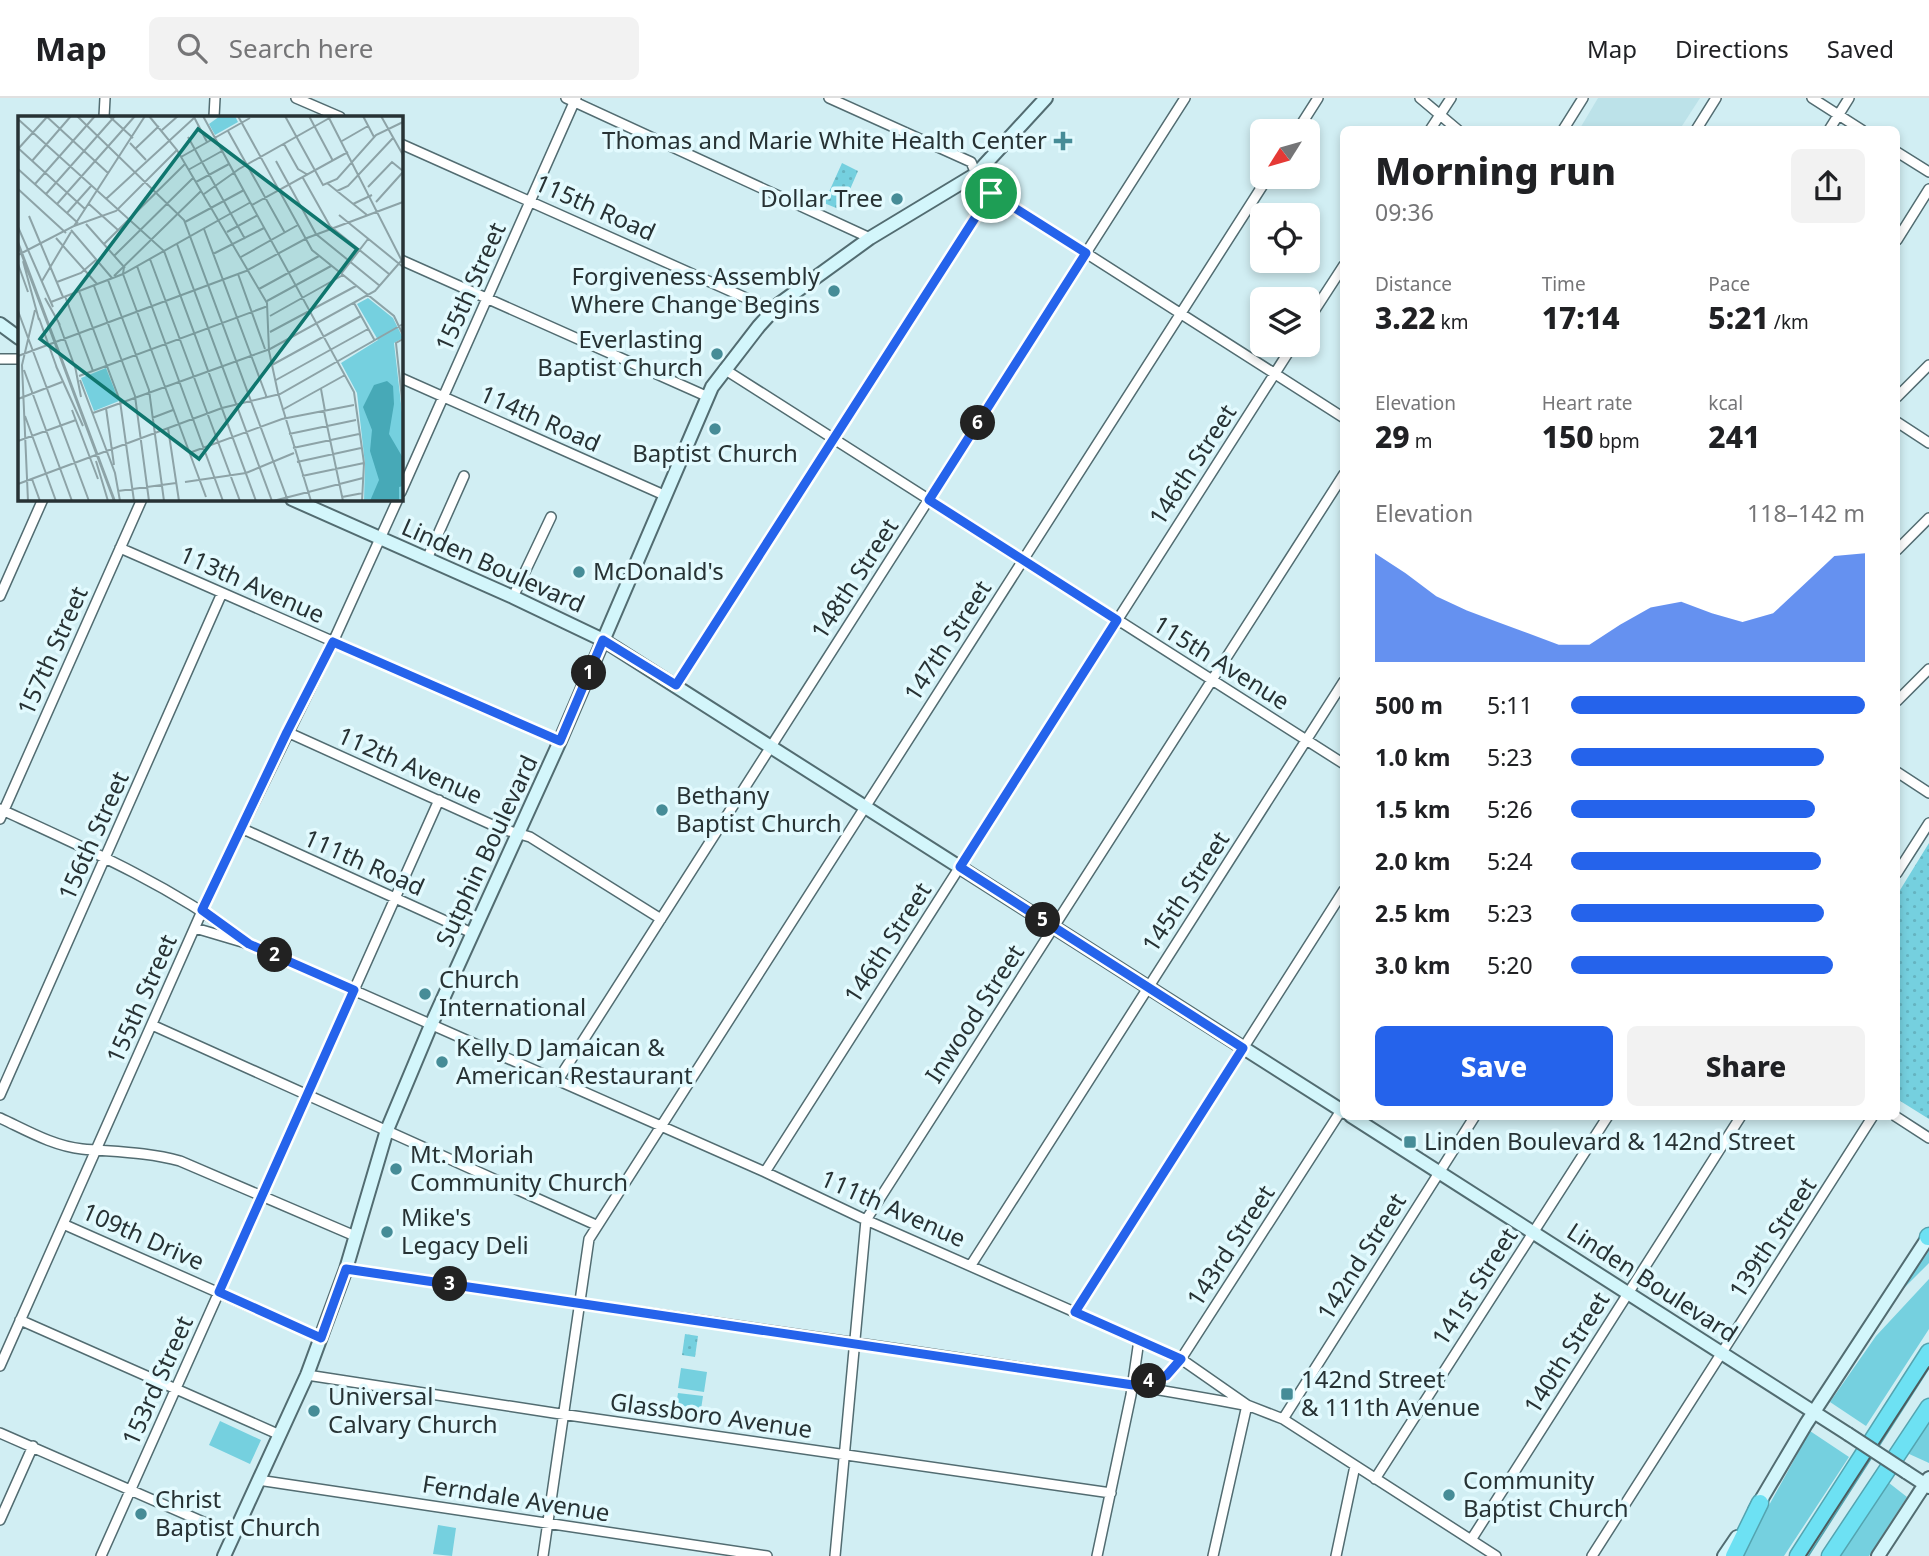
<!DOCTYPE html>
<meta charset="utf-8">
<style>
body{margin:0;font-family:"Noto Sans",sans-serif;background:#f2f2f2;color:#202124;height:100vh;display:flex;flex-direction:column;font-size:26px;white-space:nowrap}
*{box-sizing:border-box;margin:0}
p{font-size:23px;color:#757577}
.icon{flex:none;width:38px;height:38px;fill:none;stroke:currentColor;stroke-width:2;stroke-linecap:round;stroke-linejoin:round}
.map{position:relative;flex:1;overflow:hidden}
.panel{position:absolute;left:1340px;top:28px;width:560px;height:994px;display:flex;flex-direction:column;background:#fff;border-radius:10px;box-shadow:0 4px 10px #0003}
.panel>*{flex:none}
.needle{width:46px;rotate:233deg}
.controls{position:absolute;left:1250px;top:21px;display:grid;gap:14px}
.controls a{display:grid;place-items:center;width:70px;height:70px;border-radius:10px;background:#fff;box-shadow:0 4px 10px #0003;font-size:35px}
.pin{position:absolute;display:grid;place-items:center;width:60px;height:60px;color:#fff;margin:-30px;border:4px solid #fff;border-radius:50%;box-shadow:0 2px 7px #0007}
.km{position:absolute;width:35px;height:35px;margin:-18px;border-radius:50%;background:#222;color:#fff;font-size:19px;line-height:35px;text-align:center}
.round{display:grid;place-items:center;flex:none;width:74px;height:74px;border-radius:10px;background:#f2f2f2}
.summary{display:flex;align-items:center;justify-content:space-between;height:119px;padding:0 35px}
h1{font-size:38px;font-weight:800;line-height:52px}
.stats{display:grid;grid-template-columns:repeat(3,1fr);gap:10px;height:119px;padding:7px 35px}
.stats div{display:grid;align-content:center}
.stats b{font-size:30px;font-weight:800}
.stats small{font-size:19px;font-weight:400}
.stats p{font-size:19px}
.chart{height:196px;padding:14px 35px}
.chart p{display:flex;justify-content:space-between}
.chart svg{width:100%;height:126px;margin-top:7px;fill:#2563eb;opacity:.7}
.action{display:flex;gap:14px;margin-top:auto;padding:14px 35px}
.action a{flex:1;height:80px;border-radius:10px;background:#2563eb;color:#fff;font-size:28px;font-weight:800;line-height:80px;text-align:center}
.action a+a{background:#f2f2f2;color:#202124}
ul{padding:0 35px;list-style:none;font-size:23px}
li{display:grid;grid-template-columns:112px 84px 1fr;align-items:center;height:52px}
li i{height:18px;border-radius:9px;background:#2563eb}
header{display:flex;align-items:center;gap:42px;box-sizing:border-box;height:98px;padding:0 35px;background:#fff;border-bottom:2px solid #e0e0e0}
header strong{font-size:33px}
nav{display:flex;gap:38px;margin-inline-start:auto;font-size:24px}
.search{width:490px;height:63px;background:#f2f2f2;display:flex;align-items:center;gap:18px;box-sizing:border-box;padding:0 24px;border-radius:10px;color:#757577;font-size:26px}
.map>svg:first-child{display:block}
</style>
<header>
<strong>Map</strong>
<div class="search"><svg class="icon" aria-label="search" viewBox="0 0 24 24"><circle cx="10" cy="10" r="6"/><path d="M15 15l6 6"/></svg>Search here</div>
<nav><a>Map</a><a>Directions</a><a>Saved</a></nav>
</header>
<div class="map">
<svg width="1929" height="1458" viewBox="0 0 1929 1458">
<defs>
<pattern id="park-dots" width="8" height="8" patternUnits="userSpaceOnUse" patternTransform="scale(1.75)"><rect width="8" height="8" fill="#75d0df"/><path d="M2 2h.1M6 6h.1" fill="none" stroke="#65b3c0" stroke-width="1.8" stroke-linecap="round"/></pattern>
</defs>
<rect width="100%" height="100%" fill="#d1eef3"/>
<path fill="#bce2e9" d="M1598,0h102l-20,31 -101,1z"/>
<path fill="#75d0df" d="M1929,1150v15l-28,28z
M1929,1181v50l-63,97 -36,-24 46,-66z
M681,1270l26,4 -3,20 -26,-4z
M678,1295l25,3 -3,20 -25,-3z
M1929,1315v50l-22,-10z
M220,1323l41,19 -11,24 -41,-19z
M1810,1333l39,26 -65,99h-43z
M1884,1381l23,18 -38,59h-34z
M438,1427l18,3 -4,28 -19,-2z"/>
<path fill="url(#park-dots)" d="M842,65l16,8 -17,39 -17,-7z
M1929,745v276l-32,-20v-204z
M685,1236l13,2 -3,21 -13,-2z"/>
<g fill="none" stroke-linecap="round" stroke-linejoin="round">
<g stroke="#526c71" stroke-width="12">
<path id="street" d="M296,0l44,19
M566,0l304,140
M829,0l142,64 10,24 363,232
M1420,0l38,32
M1812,0l50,32
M104,19l1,-19
M214,19l1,-19
M1430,32l21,-32
M1563,32l20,-32
M1696,32l20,-32
M1829,32l20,-32
M1297,33l21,-33
M401,46l372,166
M1897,54l32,20
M1897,142l32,-51
M401,162l305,136
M1307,224l37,-57
M0,261h19
M724,271l620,395
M401,280l263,117
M1897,299l32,-32
M1897,324l32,21
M401,394l175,-394
M120,450l440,193
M1897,452l32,-32
M427,461l37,-83
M0,498l43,-97
M513,499l38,-80
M676,587l315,-492
M1897,603l32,-32
M287,634l212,96 31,9 131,82
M1897,674l32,21
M0,711c85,39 166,74 242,130
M0,721l142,-320
M241,730l231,105
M1897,775l32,-50
M195,830l54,16 516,228 101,48 315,139 66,46 36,14 213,137
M152,927l444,200
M558,982l627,-982
M0,997l222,-502
M1895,1018l34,22
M0,1020c26,12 53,28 82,31 34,3 66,3 98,12l175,75
M765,1074l528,-827
M63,1126l258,114
M971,1167l373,-584
M346,1171c300,46 600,82 898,136
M1075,1214l269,-422
M20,1222l260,115
M0,1268l210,-473 123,-251 65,-143
M307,1277l247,38 557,80
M1138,1286l28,-8 15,-17 163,-253
M1283,1321l192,-303
M0,1335l233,102
M1375,1381l233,-363
M258,1382l509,76
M0,1422l33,-74
M1471,1442l270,-424
M101,1458l338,-756
M543,1458l46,-317 679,-1062
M835,1458l31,-336 478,-746
M1097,1458l34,-161 8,-55
M1213,1458l34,-151
M1336,1458l19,-90
M1592,1458l281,-440"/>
</g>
<g stroke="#526c71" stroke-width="16">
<path id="secondary" d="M0,226l19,14
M292,401l221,98 90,43 741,472
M1351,1018l497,318
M1906,1374l23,15
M1755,1412l51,-86 123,-188
M224,1458l83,-181 39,-106 41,-139 44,-105 129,-284 152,-354 47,-61 20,-22 91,-66 106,-64 70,-76
M1724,1458l13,-19
M1878,1458l51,-78"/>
</g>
<g stroke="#54a4b0" stroke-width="19">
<path id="highway" d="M1928,1139l1,-1
M1734,1458l26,-53
M1798,1458l131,-204
M1830,1458l99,-149"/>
</g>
<use href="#street" stroke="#fff" stroke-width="9"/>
<use href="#secondary" stroke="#d3f6fb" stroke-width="12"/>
<use href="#highway" stroke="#6de1f3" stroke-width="16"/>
<path stroke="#4c5b5d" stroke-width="2" d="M1806,1458l123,-189"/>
<g stroke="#526c71" stroke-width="16" stroke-linecap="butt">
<path id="secondary-bridge" d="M1848,1336l58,38"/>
</g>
<use href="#secondary-bridge" stroke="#d3f6fb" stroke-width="12"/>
</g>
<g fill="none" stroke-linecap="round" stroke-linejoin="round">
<g stroke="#fff" stroke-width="14">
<path id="route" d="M991,95l95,60 -157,247 188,120 -157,247 283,181 -168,264 106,47 -15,17 -33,9 -787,-116 -25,69 -102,-46 135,-302 -105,-46 -47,-34 85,-178 46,-90 227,99 43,-101 73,45z"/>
</g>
<use href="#route" stroke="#2563eb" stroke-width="9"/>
</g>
<g fill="#468c97" stroke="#e2fafe" stroke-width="2.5">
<path d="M1059.5 32.5h7v7h7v7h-7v7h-7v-7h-7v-7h7z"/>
<circle cx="897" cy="101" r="7"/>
<circle cx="834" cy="193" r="7"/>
<circle cx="717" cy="256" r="7"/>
<circle cx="715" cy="331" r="7"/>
<circle cx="579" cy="474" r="7"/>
<circle cx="662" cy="712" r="7"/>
<circle cx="425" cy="896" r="7"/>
<circle cx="442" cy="964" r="7"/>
<rect x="1403" y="1037" width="14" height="14" rx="3.5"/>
<circle cx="396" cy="1071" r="7"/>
<circle cx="387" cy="1134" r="7"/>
<rect x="1280" y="1289" width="14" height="14" rx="3.5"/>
<circle cx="314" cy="1313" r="7"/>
<circle cx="1449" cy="1397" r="7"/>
<circle cx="141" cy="1416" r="7"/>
</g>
<g text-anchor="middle" stroke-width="7" stroke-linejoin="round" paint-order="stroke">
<g font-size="24" fill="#273234" stroke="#e2fafe" text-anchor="start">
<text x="1047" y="51" text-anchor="end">Thomas and Marie White Health Center</text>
<text x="883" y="109" text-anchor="end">Dollar Tree</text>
<text x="820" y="187" text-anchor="end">Forgiveness Assembly<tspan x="820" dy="28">Where Change Begins</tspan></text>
<text x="703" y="250" text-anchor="end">Everlasting<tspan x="703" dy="28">Baptist Church</tspan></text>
<text x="715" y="364" text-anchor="middle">Baptist Church</text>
<text x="593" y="482">McDonald's</text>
<text x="676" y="706">Bethany<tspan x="676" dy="28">Baptist Church</tspan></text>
<text x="439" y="890">Church<tspan x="439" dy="28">International</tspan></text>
<text x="456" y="958">Kelly D Jamaican &amp;<tspan x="456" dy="28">American Restaurant</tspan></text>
<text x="1424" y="1052">Linden Boulevard &amp; 142nd Street</text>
<text x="410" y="1065">Mt. Moriah<tspan x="410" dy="28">Community Church</tspan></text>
<text x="401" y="1128">Mike's<tspan x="401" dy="28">Legacy Deli</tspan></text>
<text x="1301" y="1290">142nd Street<tspan x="1301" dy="28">&amp; 111th Avenue</tspan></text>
<text x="328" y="1307">Universal<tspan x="328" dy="28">Calvary Church</tspan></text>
<text x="1463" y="1391">Community<tspan x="1463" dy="28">Baptist Church</tspan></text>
<text x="155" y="1410">Christ<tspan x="155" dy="28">Baptist Church</tspan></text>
</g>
<g font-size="24" fill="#273234" stroke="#e2fafe">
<text transform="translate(595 110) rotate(24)" y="8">115th Road</text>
<text transform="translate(471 189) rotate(-66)" y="8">155th Street</text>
<text transform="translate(540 321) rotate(24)" y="8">114th Road</text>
<text transform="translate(1193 367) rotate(-57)" y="8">146th Street</text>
<text transform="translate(493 468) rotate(24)" y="8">Linden Boulevard</text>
<text transform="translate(855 481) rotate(-57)" y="8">148th Street</text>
<text transform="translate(252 487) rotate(24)" y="8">113th Avenue</text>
<text transform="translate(948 543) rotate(-57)" y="8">147th Street</text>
<text transform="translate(53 553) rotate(-66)" y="8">157th Street</text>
<text transform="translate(1221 565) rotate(32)" y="8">115th Avenue</text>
<text transform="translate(410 668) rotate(24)" y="8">112th Avenue</text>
<text transform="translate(94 738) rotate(-66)" y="8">156th Street</text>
<text transform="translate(487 753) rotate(-65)" y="8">Sutphin Boulevard</text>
<text transform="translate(364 765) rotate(24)" y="8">111th Road</text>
<text transform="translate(1186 794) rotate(-57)" y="8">145th Street</text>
<text transform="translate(888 845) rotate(-57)" y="8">146th Street</text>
<text transform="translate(142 901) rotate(-66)" y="8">155th Street</text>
<text transform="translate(975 916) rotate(-57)" y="8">Inwood Street</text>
<text transform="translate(893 1111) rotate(24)" y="8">111th Avenue</text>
<text transform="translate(143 1139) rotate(24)" y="8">109th Drive</text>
<text transform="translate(1773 1140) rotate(-57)" y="8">139th Street</text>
<text transform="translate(1231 1148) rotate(-57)" y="8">143rd Street</text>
<text transform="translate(1362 1159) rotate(-58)" y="8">142nd Street</text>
<text transform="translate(1652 1185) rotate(33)" y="8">Linden Boulevard</text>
<text transform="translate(1475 1189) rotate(-57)" y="8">141st Street</text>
<text transform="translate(1567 1255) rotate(-58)" y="8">140th Street</text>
<text transform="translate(158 1283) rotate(-66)" y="8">153rd Street</text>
<text transform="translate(711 1318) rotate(8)" y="8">Glassboro Avenue</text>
<text transform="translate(516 1401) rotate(9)" y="8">Ferndale Avenue</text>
</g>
</g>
<g transform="translate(18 18)">
<rect width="385" height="385" fill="#d1eef3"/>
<path d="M202,0h15l3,6 -23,13 -6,-11zM350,182l25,20 10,20 -9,5 9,78v80h-39l1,-37 -8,-71 -16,-30 37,-23 -21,-36zM88,252l13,33 -25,10 -13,-33z" fill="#75d0df"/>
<path d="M369,265l6,5 1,18 -5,30 14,24v28l-4,1v14h-29l9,-21 -9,-29 2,-21 -9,-23 11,-22z" fill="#47a9b7"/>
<path fill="none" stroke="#8da3a7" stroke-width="2" d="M28,0l62,57M59,0l107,104 104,281M91,0l24,22M131,0l28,34 90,153 2,48 9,42 33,108M185,0l151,276 10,71 -2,38M220,0l74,134 82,66 9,19M267,0l38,69 14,-6 39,-44 27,-13M291,0l24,45M310,0l75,147M345,0l11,21M363,0l22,39M176,1l13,25M1,4l145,131 92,250M144,14l16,-14M210,15l57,102M170,21l57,102M324,25l26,-15M112,27l16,17M266,28l14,25 10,6M0,32l67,61M0,33l29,-32M117,33l24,-23M163,41l69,-39M14,45l39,-45M258,45l40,73 64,52M0,53l60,54M170,54l34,-19M285,62l27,48 59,48M178,66l33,-18M309,67l40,32M17,68l60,-68M350,71l24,-25 11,9M0,73l48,44M319,75l11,-5 45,-48M28,78l69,-78M186,78l35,-25 94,-53M88,83l88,-81M358,86l27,-30M39,88l78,-88M71,88l29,26M335,88l19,-9M234,89l96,-53M49,97l24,-27M321,99l64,52M11,100l34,81M167,106l59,-32M68,108l39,44M56,110l42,-15 61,-61M0,111l35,80M186,113l63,169M53,114l41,48M209,116l31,-17M38,122l41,46M0,126l97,259M86,128l81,-80M159,128l95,257M0,129l96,256M195,138l51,-26M0,139l56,-29 71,-110M96,140l79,-78M223,141l57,-32M132,143l90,242M5,145l16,59M0,148l10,28M119,150l86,235M106,151l-1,7 83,223M220,158l27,75M323,158l27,-35M96,160l87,-85M90,164l41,110 15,111M24,165l29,-49M39,166l24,-9 16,-14M76,170l41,110 14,105M241,173l60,-33M61,175l41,110 14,100M47,180l28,75M27,182l15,27M249,185l64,-35M33,186l72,-28 128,-72M336,187l21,38M0,195l71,190M252,200l73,-41M21,202l19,53M40,205l18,49M252,216l86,-46M385,223l-7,4 7,66M0,240l228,-85 61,-33 96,-36M254,249l89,-49M38,250l27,60M57,250l6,31M6,254l48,131M61,260l189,-70M62,264l35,93 5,28M258,264l92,-51M303,273l4,22M0,283l44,-17M88,292l8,57M54,294l26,69M264,294l63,-35M306,295l19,90M75,297l177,-64 105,-58 27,-31M7,300l31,85M134,302l21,-8M150,312l11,73M271,318l67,-14M0,325l58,-21M275,332l66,-14M171,337l93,-34 72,-14M78,345l12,40M279,346l64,-14M284,360l62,-13M14,363l8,22M167,366l61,-9 48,-20M0,368l204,-76 58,-14 123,-70M100,375l58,-8M324,381l21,-4M10,385l-6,-136 13,-55M255,385l90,-23"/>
<path fill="#0f766e" fill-opacity="0.15" stroke="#0f766e" stroke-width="3.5" d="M180,13l159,120 -158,210 -159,-120z"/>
<rect width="385" height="385" fill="none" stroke="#273234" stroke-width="3.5"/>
</g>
</svg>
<div class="controls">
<a><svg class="needle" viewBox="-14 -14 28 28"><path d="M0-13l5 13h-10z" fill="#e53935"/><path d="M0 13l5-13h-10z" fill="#757577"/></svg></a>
<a><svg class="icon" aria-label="locate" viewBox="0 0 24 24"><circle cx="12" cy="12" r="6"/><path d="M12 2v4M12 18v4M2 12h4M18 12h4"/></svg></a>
<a><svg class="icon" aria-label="layers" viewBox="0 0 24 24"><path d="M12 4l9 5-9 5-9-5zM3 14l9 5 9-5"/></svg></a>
</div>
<div class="pin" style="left:991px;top:95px;background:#1e9e55"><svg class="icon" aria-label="arrive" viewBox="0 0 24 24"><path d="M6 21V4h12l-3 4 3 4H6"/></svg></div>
<b class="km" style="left:589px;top:575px">1</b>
<b class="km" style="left:275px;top:857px">2</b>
<b class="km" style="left:450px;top:1186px">3</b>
<b class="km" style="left:1149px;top:1283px">4</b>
<b class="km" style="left:1043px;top:822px">5</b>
<b class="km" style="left:978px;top:325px">6</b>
<section class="panel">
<div class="summary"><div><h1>Morning run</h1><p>09:36</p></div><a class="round"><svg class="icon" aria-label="share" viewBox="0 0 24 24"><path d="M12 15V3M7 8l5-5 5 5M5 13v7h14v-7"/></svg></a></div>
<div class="stats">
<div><p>Distance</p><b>3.22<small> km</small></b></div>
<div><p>Time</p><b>17:14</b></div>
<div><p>Pace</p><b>5:21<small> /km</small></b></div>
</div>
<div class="stats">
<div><p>Elevation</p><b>29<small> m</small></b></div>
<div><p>Heart rate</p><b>150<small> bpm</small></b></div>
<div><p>kcal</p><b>241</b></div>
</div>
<div class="chart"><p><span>Elevation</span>118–142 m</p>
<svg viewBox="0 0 160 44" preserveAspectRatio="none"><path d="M0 44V6L10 13L20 21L30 26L40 30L50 34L60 38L70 38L80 31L90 25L100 23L110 27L120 30L130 27L140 17L150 7L160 6V44z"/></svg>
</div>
<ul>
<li><b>500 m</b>5:11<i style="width:100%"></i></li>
<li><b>1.0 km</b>5:23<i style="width:86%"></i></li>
<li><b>1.5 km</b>5:26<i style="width:83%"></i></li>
<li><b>2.0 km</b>5:24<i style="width:85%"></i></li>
<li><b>2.5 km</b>5:23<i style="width:86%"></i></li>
<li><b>3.0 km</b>5:20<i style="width:89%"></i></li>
</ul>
<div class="action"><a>Save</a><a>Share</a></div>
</section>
</div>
